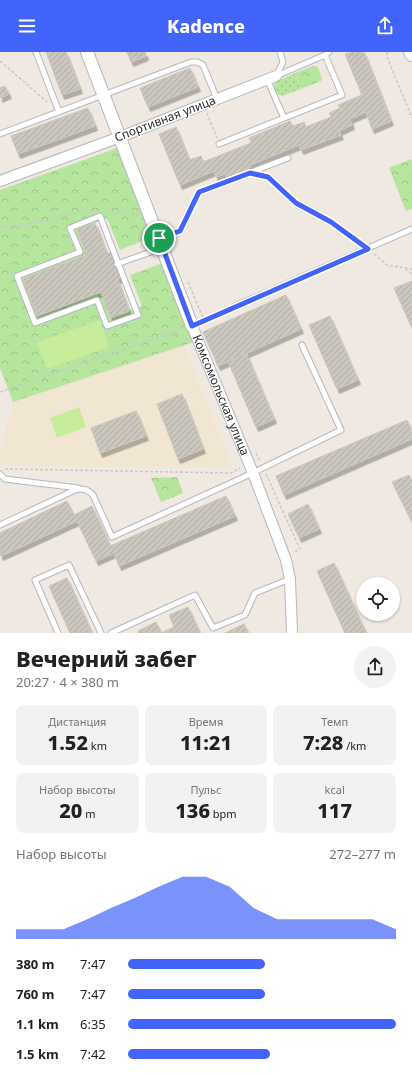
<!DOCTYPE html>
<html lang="ru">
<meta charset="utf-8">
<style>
body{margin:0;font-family:"Noto Sans",sans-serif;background:#f2f2f2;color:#222;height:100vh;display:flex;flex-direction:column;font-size:15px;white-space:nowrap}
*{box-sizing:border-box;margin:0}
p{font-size:13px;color:#767676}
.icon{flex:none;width:22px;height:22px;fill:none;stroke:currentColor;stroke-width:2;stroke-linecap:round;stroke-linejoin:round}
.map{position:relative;height:581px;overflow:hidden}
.details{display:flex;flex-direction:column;background:#fff;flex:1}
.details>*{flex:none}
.buttons{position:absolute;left:356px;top:525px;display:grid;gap:8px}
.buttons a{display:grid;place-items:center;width:44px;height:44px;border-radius:50%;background:#fff;box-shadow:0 1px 3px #0004;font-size:20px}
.pin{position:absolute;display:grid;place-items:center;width:34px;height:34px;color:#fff;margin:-17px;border:2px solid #fff;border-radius:50%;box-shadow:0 1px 4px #0007}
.round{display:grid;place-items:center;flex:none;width:42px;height:42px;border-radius:21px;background:#f2f2f2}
.head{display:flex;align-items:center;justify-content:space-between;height:68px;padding:0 16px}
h1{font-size:22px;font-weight:800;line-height:30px}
.metrics{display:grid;grid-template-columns:repeat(3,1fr);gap:6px;height:68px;padding:4px 16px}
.metrics div{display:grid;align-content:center;border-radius:8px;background:#f2f2f2;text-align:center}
.metrics b{font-size:20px;font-weight:800}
.metrics small{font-size:11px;font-weight:400}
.metrics p{font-size:11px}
.chart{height:112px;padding:8px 16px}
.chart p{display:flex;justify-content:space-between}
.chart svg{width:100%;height:72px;margin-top:4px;fill:#4264fb;opacity:.7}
ul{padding:0 16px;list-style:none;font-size:13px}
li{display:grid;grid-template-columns:64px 48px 1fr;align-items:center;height:30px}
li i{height:10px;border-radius:5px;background:#4264fb}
header{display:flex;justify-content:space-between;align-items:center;height:52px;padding:0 16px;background:#4264fb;color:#fff;font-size:18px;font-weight:800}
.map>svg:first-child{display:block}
</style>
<header><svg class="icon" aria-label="menu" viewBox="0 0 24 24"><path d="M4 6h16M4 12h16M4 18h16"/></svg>Kadence<svg class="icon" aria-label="share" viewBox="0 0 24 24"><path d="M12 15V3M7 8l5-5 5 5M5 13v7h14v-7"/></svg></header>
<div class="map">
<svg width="412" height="581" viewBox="0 0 412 581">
<defs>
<pattern id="grass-dots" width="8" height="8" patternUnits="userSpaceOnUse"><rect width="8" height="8" fill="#b6e59e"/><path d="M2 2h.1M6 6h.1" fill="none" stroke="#9dc588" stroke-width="1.8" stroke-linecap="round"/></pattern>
<pattern id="forest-crowns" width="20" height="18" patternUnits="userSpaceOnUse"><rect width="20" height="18" fill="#b6e59e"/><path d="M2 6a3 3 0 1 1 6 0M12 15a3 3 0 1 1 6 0" fill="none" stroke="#9dc588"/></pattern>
<pattern id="building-hatch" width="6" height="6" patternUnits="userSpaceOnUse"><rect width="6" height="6" fill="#cbc7bf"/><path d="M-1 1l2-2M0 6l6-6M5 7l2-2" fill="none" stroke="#afaba4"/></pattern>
<filter id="shadow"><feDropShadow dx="2.5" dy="4.5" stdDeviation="0" flood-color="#0004"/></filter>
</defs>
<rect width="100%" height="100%" fill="#efe9e1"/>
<path fill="#f0e6d1" d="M184,293l49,123 -233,-3v-12l13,-51z"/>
<path fill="url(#grass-dots)" d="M295,21l6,16 -19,7c-6,-2 -9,-8 -7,-14z"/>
<path fill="url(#forest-crowns)" d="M313,14l5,1 4,12 -1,2 -20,8 -6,-16z
M120,95l34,89 -34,14 -13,-32 -12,5 34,87 13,-4 -12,-31 33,-12 31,79 -181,60 -13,-34v-178z
M412,107v50l-6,2 -17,-43z
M177,425l6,16 -22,9 -10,-24z"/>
<path fill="#c9ec9a" d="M100,268l9,27 -62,22 -10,-27z
M79,355l7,20 -29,11 -7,-20z"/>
<path fill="url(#building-hatch)" stroke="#cbc5ba" filter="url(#shadow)" d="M46,0h20l14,37 -18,6z
M127,0h18l1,4 -15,6z
M351,0h13l27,69 -19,8 -6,-17 -16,7 2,6 -13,6 2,4 -40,15 -2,-5 -49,20 2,4 -25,10 -2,-5 -9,3 -2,-6 -34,14 -21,-51 17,-7 13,33 12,-4 2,6 48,-19 -2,-5 41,-17 3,5 11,-4 2,5 25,-10 -2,-4 11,-5 -2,-3 24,-10 -17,-41z
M190,16l8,19 -50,20 -8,-19z
M5,34l4,8 -9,4v-10z
M88,56l7,18 -77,28 -7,-18z
M95,171l12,31 4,-2 10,26 -4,1 12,32 -18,7 -10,-26 -64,24 -14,-37 64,-24 -10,-25z
M412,229v47l-18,-40z
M286,243l15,34 -83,37 -15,-34z
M330,264l28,64 -21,9 -28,-64z
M246,301l28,66 -18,8 -28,-66z
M182,342l21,55 -25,10 -21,-55z
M136,359l10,25 -46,17 -9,-25z
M407,368l5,12v7l-128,56 -8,-19z
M409,423l3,6v41l-20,-40z
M226,444l9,20 -116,50 -5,-13 -18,8 -19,-40 -76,35 -1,-2v-21l67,-32 7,14 18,-9 18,40z
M308,452l11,25 -20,9 -11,-24z
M334,511l32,70h-21l-28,-62z
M67,526l25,55h-22l-21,-47z
M188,555l12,26h-61l-1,-2 18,-9 5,11 13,-6 -5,-12z
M244,572l4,9h-23z"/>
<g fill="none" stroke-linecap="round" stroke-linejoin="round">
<g stroke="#b4b7c1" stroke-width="7">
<path id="service" d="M36,0l23,60
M276,24l49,-21 4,-3
M276,24l7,-14 -3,-10
M267,27l17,39
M0,82l191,-72h6l6,3 14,34
M219,92l123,-49 -17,-40
M100,164l38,99 -31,11 -10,-26 -62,23 -18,-47 63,-24 -10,-24z
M159,186l21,-7 19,-39 89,-34
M117,212l45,-16
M235,254l177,-77
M0,422l5,5 73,9
M0,473l75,-35c8,-2 12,-1 18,5l19,42 132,-60 97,-47 -39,-85
M58,581l-23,-53 34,-15 32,68
M111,581l84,-38 18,33 32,-13 10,-22 35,-14"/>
</g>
<g stroke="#b4b7c1" stroke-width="12">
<g id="minor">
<path d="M0,129l120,-44 156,-61"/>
<path id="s1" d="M192,274l61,147 33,87 4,19 2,54"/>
</g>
</g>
<g stroke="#b4b7c1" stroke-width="14">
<path id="tertiary" d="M87,0l105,274"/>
</g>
<g stroke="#b4b7c1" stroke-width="16">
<path id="secondary" d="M411,0l1,2"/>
</g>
<path stroke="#c9c9c9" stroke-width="1.5" stroke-dasharray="3 2" stroke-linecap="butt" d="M387,0v5l25,61
M0,9l47,41
M207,61l10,25
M262,124l6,1 28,26 35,19 29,21
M106,159l32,4
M0,175c31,0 62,-13 92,-17
M374,202l13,11 25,4
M405,217l7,5
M188,230l16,38
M204,268l25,-11
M0,340l182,-63
M256,401l4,9
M5,417l226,4 9,-5
M266,422l34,75 -7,4"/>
<use href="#service" stroke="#fff" stroke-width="5"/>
<use href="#minor" stroke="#fff" stroke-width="10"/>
<use href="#tertiary" stroke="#fff" stroke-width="12"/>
<use href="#secondary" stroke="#fff" stroke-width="14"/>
</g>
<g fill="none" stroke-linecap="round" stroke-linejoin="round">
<g stroke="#fff" stroke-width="8">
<path id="route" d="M250,121l18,4 28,26 35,19 37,27 -176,77 -33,-88 21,-7 19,-39z"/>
</g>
<use href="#route" stroke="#4264fb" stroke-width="5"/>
</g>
<g text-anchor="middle" stroke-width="3" stroke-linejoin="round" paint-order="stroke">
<g font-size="12" fill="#2e2e2e" stroke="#fff">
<text transform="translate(165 67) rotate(-21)" y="4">Спортивная улица</text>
<text dy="4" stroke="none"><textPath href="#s1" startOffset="75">Комсомольская улица</textPath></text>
</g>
</g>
</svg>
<div class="buttons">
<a><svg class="icon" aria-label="locate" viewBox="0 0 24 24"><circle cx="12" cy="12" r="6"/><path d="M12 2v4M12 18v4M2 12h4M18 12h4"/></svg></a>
</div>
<div class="pin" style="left:159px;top:186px;background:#1e9e55"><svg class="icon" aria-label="arrive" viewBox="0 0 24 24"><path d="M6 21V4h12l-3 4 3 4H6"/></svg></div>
</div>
<section class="details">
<div class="head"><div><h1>Вечерний забег</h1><p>20:27 · 4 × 380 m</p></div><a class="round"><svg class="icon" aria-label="share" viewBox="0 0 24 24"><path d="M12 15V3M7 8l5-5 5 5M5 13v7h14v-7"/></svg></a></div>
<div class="metrics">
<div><p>Дистанция</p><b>1.52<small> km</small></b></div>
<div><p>Время</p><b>11:21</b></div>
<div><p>Темп</p><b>7:28<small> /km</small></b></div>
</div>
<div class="metrics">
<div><p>Набор высоты</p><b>20<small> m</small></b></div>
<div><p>Пульс</p><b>136<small> bpm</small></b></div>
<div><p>kcal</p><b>117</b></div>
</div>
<div class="chart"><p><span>Набор высоты</span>272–277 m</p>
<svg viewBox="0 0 160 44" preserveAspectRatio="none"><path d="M0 44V38L10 38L20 38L30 32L40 25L50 19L60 12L70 6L80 6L90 12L100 25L110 32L120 32L130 32L140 32L150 32L160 38V44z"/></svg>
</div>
<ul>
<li><b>380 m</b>7:47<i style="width:51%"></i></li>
<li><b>760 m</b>7:47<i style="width:51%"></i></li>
<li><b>1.1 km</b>6:35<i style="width:100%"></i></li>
<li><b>1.5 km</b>7:42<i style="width:53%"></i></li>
</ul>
</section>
